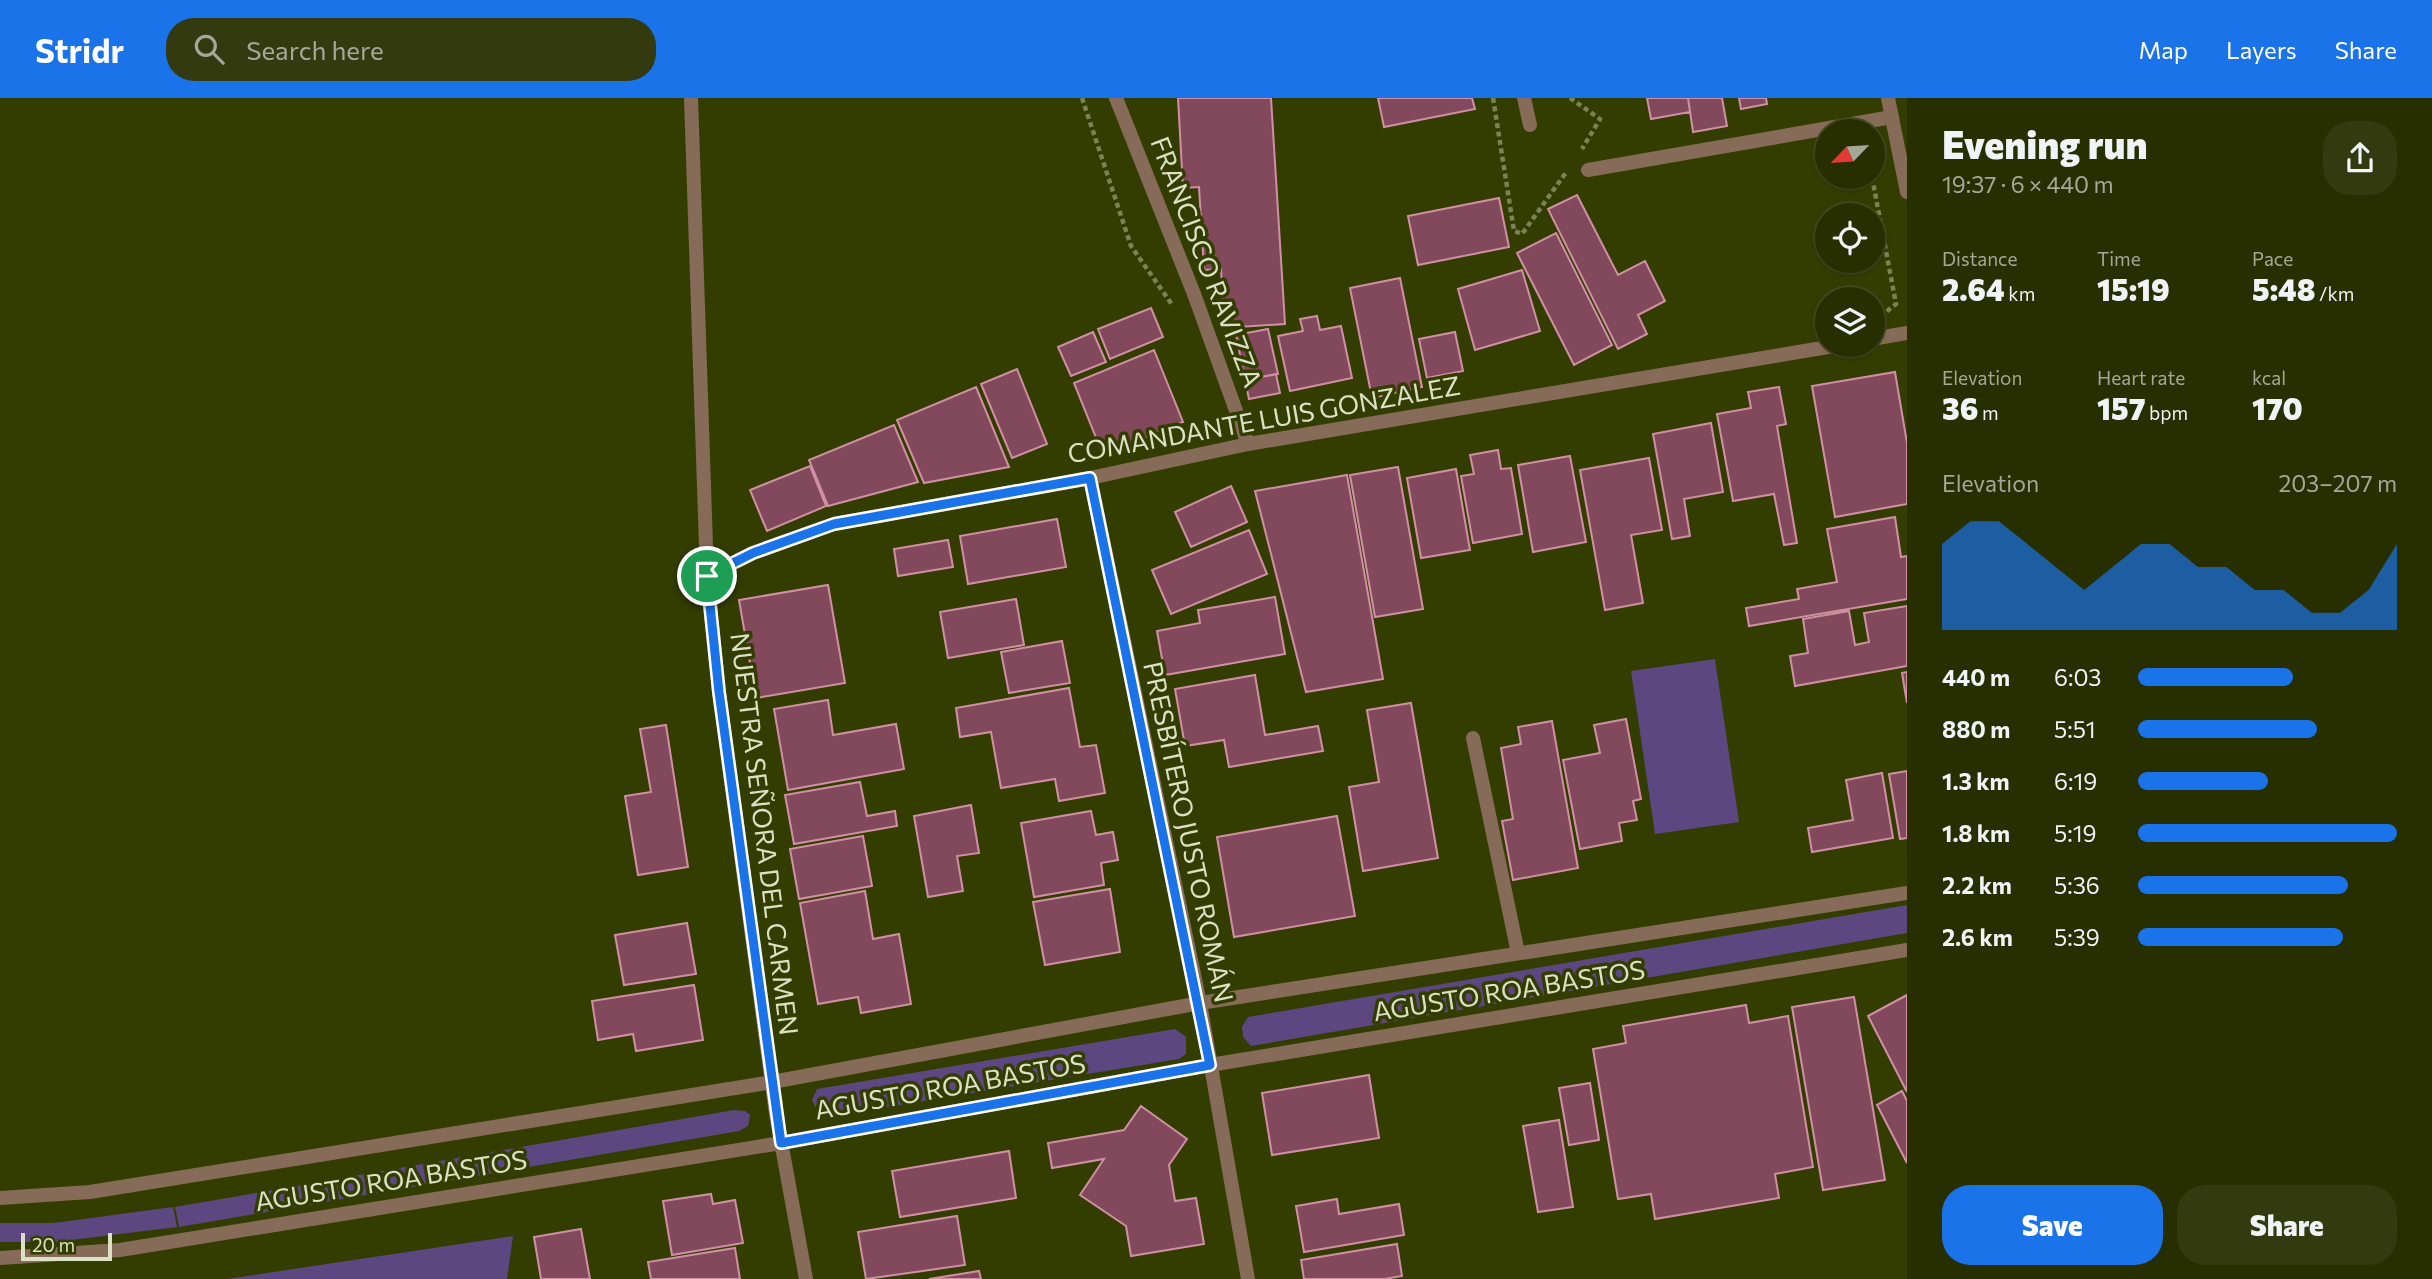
<!DOCTYPE html>
<meta charset="utf-8">
<style>
body{margin:0;font-family:Commissioner,sans-serif;background:#333a0f;color:#f1f3f6;height:100vh;display:flex;flex-direction:column;font-size:26px;white-space:nowrap}
*{box-sizing:border-box;margin:0}
p{font-size:23px;color:#a4a899}
.icon{flex:none;width:38px;height:38px;fill:none;stroke:currentColor;stroke-width:2;stroke-linecap:round;stroke-linejoin:round}
.map{position:relative;flex:1;overflow:hidden}
.side{display:flex;flex-direction:column;background:#272e00;width:525px}
.side>*{flex:none}
.needle{width:46px;rotate:245deg}
.fabs{position:absolute;left:1815px;top:21px;display:grid;gap:14px}
.fabs a{display:grid;place-items:center;width:70px;height:70px;border-radius:50%;background:#272e00;box-shadow:0 2px 5px #0004,0 0 0 2px #434a22;font-size:35px}
.scale{position:absolute;left:21px;bottom:18px;width:91px;box-sizing:border-box;padding-left:7px;border:4px solid #dae1c4;border-top:0;font-size:19px;line-height:24px;white-space:nowrap;color:#dae1c4;-webkit-text-stroke:5px #343d00;paint-order:stroke}
.pin{position:absolute;display:grid;place-items:center;width:60px;height:60px;color:#fff;margin:-30px;border:4px solid #fff;border-radius:50%;box-shadow:0 2px 7px #0007}
.round{display:grid;place-items:center;flex:none;width:74px;height:74px;border-radius:28px;background:#333a0f}
.summary{display:flex;align-items:center;justify-content:space-between;height:119px;padding:0 35px}
h1{font-size:38px;font-weight:800;line-height:52px}
.stats{display:grid;grid-template-columns:repeat(3,1fr);gap:10px;height:119px;padding:7px 35px}
.stats div{display:grid;align-content:center}
.stats b{font-size:30px;font-weight:800}
.stats small{font-size:19px;font-weight:400}
.stats p{font-size:19px}
.chart{height:196px;padding:14px 35px}
.chart p{display:flex;justify-content:space-between}
.chart svg{width:100%;height:126px;margin-top:7px;fill:#1a73e8;opacity:.7}
.primary-button{display:flex;gap:14px;margin-top:auto;padding:14px 35px}
.primary-button a{flex:1;height:80px;border-radius:28px;background:#1a73e8;color:#fff;font-size:28px;font-weight:800;line-height:80px;text-align:center}
.primary-button a+a{background:#333a0f;color:#f1f3f6}
ul{padding:0 35px;list-style:none;font-size:23px}
li{display:grid;grid-template-columns:112px 84px 1fr;align-items:center;height:52px}
li i{height:18px;border-radius:9px;background:#1a73e8}
header{display:flex;align-items:center;gap:42px;box-sizing:border-box;height:98px;padding:0 35px;background:#1a73e8;color:#fff}
header strong{font-size:33px}
nav{display:flex;gap:38px;margin-inline-start:auto;font-size:24px}
.search{width:490px;height:63px;background:#333a0f;display:flex;align-items:center;gap:18px;box-sizing:border-box;padding:0 24px;border-radius:28px;color:#a4a899;font-size:26px}
main{display:flex;flex:1;min-height:0}
.map>svg:first-child{display:block}
</style>
<header>
<strong>Stridr</strong>
<div class="search"><svg class="icon" aria-label="search" viewBox="0 0 24 24"><circle cx="10" cy="10" r="6"/><path d="M15 15l6 6"/></svg>Search here</div>
<nav><a>Map</a><a>Layers</a><a>Share</a></nav>
</header>
<main>
<div class="map">
<svg width="1907" height="1181" viewBox="0 0 1907 1181">
<rect width="100%" height="100%" fill="#343d00"/>
<path fill="#5c4781" d="M1715,561l24,163 -84,12 -24,-163z
M1907,807v28l-656,113 -8,-9 -1,-10 6,-10z
M1175,931l11,8v17l-7,5 -358,59 -9,-18 5,-11z
M734,1012l11,1 5,4 -2,11 -9,5 -560,96 -4,-20z
M173,1109l4,20 -122,15h-55v-19h54z
M513,1138l-6,43h-280z"/>
<path fill="#82495c" stroke="#d090a4" stroke-width="2" d="M1178,0h93l14,226 -61,4 -3,-59 -17,1 -5,-83 -16,1z
M1378,0h94l3,11 -91,18z
M1647,0h41l2,14 -39,7z
M1688,0h34l5,28 -34,6z
M1739,0h27l1,6 -26,5z
M1577,97l41,80 27,-14 20,40 -27,14 9,19 -29,15 -70,-140z
M1499,100l10,49 -91,18 -10,-49z
M1556,135l56,112 -38,20 -57,-112z
M1522,172l18,61 -65,19 -17,-61z
M1400,180l22,109 -50,11 -22,-110z
M1151,210l12,29 -53,22 -12,-30z
M1317,218l3,14 21,-4 11,52 -62,13 -12,-55 25,-5 -3,-12z
M1268,231l10,45 -33,6 -9,-45z
M1093,234l13,30 -35,14 -13,-29z
M1455,234l8,39 -36,7 -8,-39z
M1154,252l29,72 -80,33 -29,-72z
M1017,271l30,75 -35,14 -31,-74z
M1895,274l12,71v61l-72,13 -23,-131z
M1276,276l4,19 -31,6 -4,-19z
M976,289l33,80 -85,16 -27,-63z
M1779,289l7,37 -9,2 20,117 -13,2 -10,-51 -41,7 -16,-87 34,-6 -3,-16z
M1711,325l12,69 -39,7 6,37 -18,3 -19,-105z
M894,327l24,57 -90,24 -19,-46z
M1498,352l3,19 10,-1 11,66 -49,9 -12,-67 13,-2 -4,-19z
M1570,358l16,86 -53,10 -15,-87z
M1649,360l13,72 -31,5 12,68 -38,7 -25,-140z
M810,368l16,40 -59,25 -17,-41z
M1398,369l25,142 -48,8 -25,-142z
M1456,371l14,81 -49,8 -14,-80z
M1347,377l36,204 -77,13 -51,-201z
M1231,388l16,36 -56,25 -16,-35z
M1895,419l6,40 6,-1v43l-158,27 -3,-18 53,-9 -2,-10 40,-7 -10,-53z
M1057,421l9,48 -98,17 -8,-48z
M1249,432l18,44 -96,40 -19,-44z
M948,442l5,27 -55,9 -4,-27z
M828,487l17,98 -89,15 -17,-98z
M1275,499l10,57 -120,21 -8,-44 43,-8 -2,-13z
M1016,501l8,46 -76,13 -8,-46z
M1907,508v60l-112,20 -5,-30 18,-3 -5,-34 46,-8 6,34 14,-3 -5,-29z
M1062,543l8,42 -61,10 -8,-41z
M1907,574v31l-5,-30z
M1255,577l10,60 53,-9 5,25 -94,16 -5,-27 -39,6 -10,-57z
M1069,590l11,59 16,-2 9,48 -46,8 -4,-22 -54,9 -10,-56 -31,5 -4,-29z
M828,602l5,35 63,-11 8,45 -116,21 -14,-81z
M1411,605l27,155 -75,13 -14,-84 30,-5 -12,-72z
M1626,621l15,80 -8,2 4,19 -18,3 3,18 -42,8 -17,-89 37,-7 -6,-28z
M1552,623l26,147 -65,12 -11,-59 11,-2 -12,-71 20,-4 -3,-17z
M666,627l22,142 -50,8 -13,-79 26,-4 -11,-63z
M1907,673v67l-7,1 -11,-65z
M1882,675l11,65 -81,14 -4,-24 45,-8 -7,-40z
M860,684l7,34 28,-5 2,15 -103,18 -9,-49z
M971,707l8,48 -22,3 6,35 -35,6 -14,-81z
M1091,713l5,24 17,-3 5,28 -17,3 3,22 -70,12 -13,-74z
M1337,718l18,100 -121,21 -17,-100z
M863,738l9,50 -73,13 -9,-50z
M1110,791l10,63 -75,13 -12,-63z
M865,793l8,48 26,-5 12,70 -50,9 -3,-16 -40,7 -18,-101z
M687,825l9,51 -72,11 -9,-50z
M694,887l9,55 -67,11 -3,-17 -35,6 -6,-39z
M1907,897v97l-39,-76z
M1854,899l31,183 -62,10 -31,-183z
M1746,907l3,18 39,-7 25,151 -38,7 4,24 -124,21 -4,-25 -33,5 -25,-150 33,-6 -3,-17z
M1369,977l10,63 -107,17 -10,-62z
M1590,985l9,57 -30,5 -10,-57z
M1902,993l5,10v62l-30,-58z
M1141,1008l46,33 -18,26 6,36 21,-3 8,46 -73,12 -5,-30 -46,-31 24,-36 -52,9 -4,-25 76,-13z
M1559,1022l14,87 -35,5 -15,-86z
M1009,1053l7,47 -116,19 -8,-46z
M711,1096l2,10 22,-4 8,43 -71,12 -9,-54z
M1337,1101l2,15 60,-10 5,31 -100,17 -8,-46z
M957,1118l8,49 -99,14 -8,-47z
M581,1131l9,50h-49l-7,-42z
M1397,1146l5,32 -18,3h-80l-3,-19z
M735,1150l5,31h-89l-3,-17z
M979,1173l2,8h-52z"/>
<g fill="none" stroke-linecap="round" stroke-linejoin="round">
<path stroke="#7b8354" stroke-width="4.5" stroke-dasharray="5 3.5" stroke-linecap="butt" d="M1082,0l49,148 42,60
M1493,0l21,133 8,3 45,-63
M1570,0l30,21 -18,30
M1872,79l24,127 -10,8"/>
<path stroke="#866c58" stroke-width="14" d="M1588,72l304,-53
M1194,196l54,150
M1473,640l45,215"/>
<path stroke="#866c58" stroke-width="14" d="M1116,0l78,196
M1524,0l6,27
M1888,0l19,94
M1872,241l35,-6
M1090,380l110,525 48,276
M707,478l46,-23 81,-29 256,-46 158,-34 592,-99"/>
<path stroke="#866c58" stroke-width="14" d="M691,0l16,478 12,116 57,422 30,165
M0,1100l90,-6 682,-110 428,-79 707,-110
M0,1160l120,-8 661,-107 429,-78 697,-115"/>
</g>
<g fill="none" stroke-linecap="round" stroke-linejoin="round">
<g stroke="#fff" stroke-width="14">
<path id="route" d="M1090,380l120,587 -429,78 -62,-451 -12,-116 46,-23 81,-29z"/>
</g>
<use href="#route" stroke="#1a73e8" stroke-width="9"/>
</g>
<g text-anchor="middle" stroke-width="7" stroke-linejoin="round" paint-order="stroke">
<g font-size="26" fill="#dae1c4" stroke="#343d00">
<text transform="translate(1206 164) rotate(69)" y="9">FRANCISCO RAVIZZA</text>
<text transform="translate(1264 322) rotate(-10)" y="9">COMANDANTE LUIS GONZALEZ</text>
<text transform="translate(1188 734) rotate(78)" y="9">PRESBÍTERO JUSTO ROMÁN</text>
<text transform="translate(764 736) rotate(83)" y="9">NUESTRA SEÑORA DEL CARMEN</text>
<text transform="translate(1509 893) rotate(-9)" y="9">AGUSTO ROA BASTOS</text>
<text transform="translate(950 989) rotate(-10)" y="9">AGUSTO ROA BASTOS</text>
<text transform="translate(391 1083) rotate(-9)" y="9">AGUSTO ROA BASTOS</text>
</g>
</g>
</svg>
<div class="fabs">
<a><svg class="needle" viewBox="-14 -14 28 28"><path d="M0-13l5 13h-10z" fill="#e53935"/><path d="M0 13l5-13h-10z" fill="#a4a899"/></svg></a>
<a><svg class="icon" aria-label="locate" viewBox="0 0 24 24"><circle cx="12" cy="12" r="6"/><path d="M12 2v4M12 18v4M2 12h4M18 12h4"/></svg></a>
<a><svg class="icon" aria-label="layers" viewBox="0 0 24 24"><path d="M12 4l9 5-9 5-9-5zM3 14l9 5 9-5"/></svg></a>
</div>
<div class="scale">20 m</div>
<div class="pin" style="left:707px;top:478px;background:#1e9e55"><svg class="icon" aria-label="arrive" viewBox="0 0 24 24"><path d="M6 21V4h12l-3 4 3 4H6"/></svg></div>
</div>
<section class="side">
<div class="summary"><div><h1>Evening run</h1><p>19:37 · 6 × 440 m</p></div><a class="round"><svg class="icon" aria-label="share" viewBox="0 0 24 24"><path d="M12 15V3M7 8l5-5 5 5M5 13v7h14v-7"/></svg></a></div>
<div class="stats">
<div><p>Distance</p><b>2.64<small> km</small></b></div>
<div><p>Time</p><b>15:19</b></div>
<div><p>Pace</p><b>5:48<small> /km</small></b></div>
</div>
<div class="stats">
<div><p>Elevation</p><b>36<small> m</small></b></div>
<div><p>Heart rate</p><b>157<small> bpm</small></b></div>
<div><p>kcal</p><b>170</b></div>
</div>
<div class="chart"><p><span>Elevation</span>203–207 m</p>
<svg viewBox="0 0 160 44" preserveAspectRatio="none"><path d="M0 44V14L10 6L20 6L30 14L40 22L50 30L60 22L70 14L80 14L90 22L100 22L110 30L120 30L130 38L140 38L150 30L160 14V44z"/></svg>
</div>
<ul>
<li><b>440 m</b>6:03<i style="width:60%"></i></li>
<li><b>880 m</b>5:51<i style="width:69%"></i></li>
<li><b>1.3 km</b>6:19<i style="width:50%"></i></li>
<li><b>1.8 km</b>5:19<i style="width:100%"></i></li>
<li><b>2.2 km</b>5:36<i style="width:81%"></i></li>
<li><b>2.6 km</b>5:39<i style="width:79%"></i></li>
</ul>
<div class="primary-button"><a>Save</a><a>Share</a></div>
</section>
</main>
